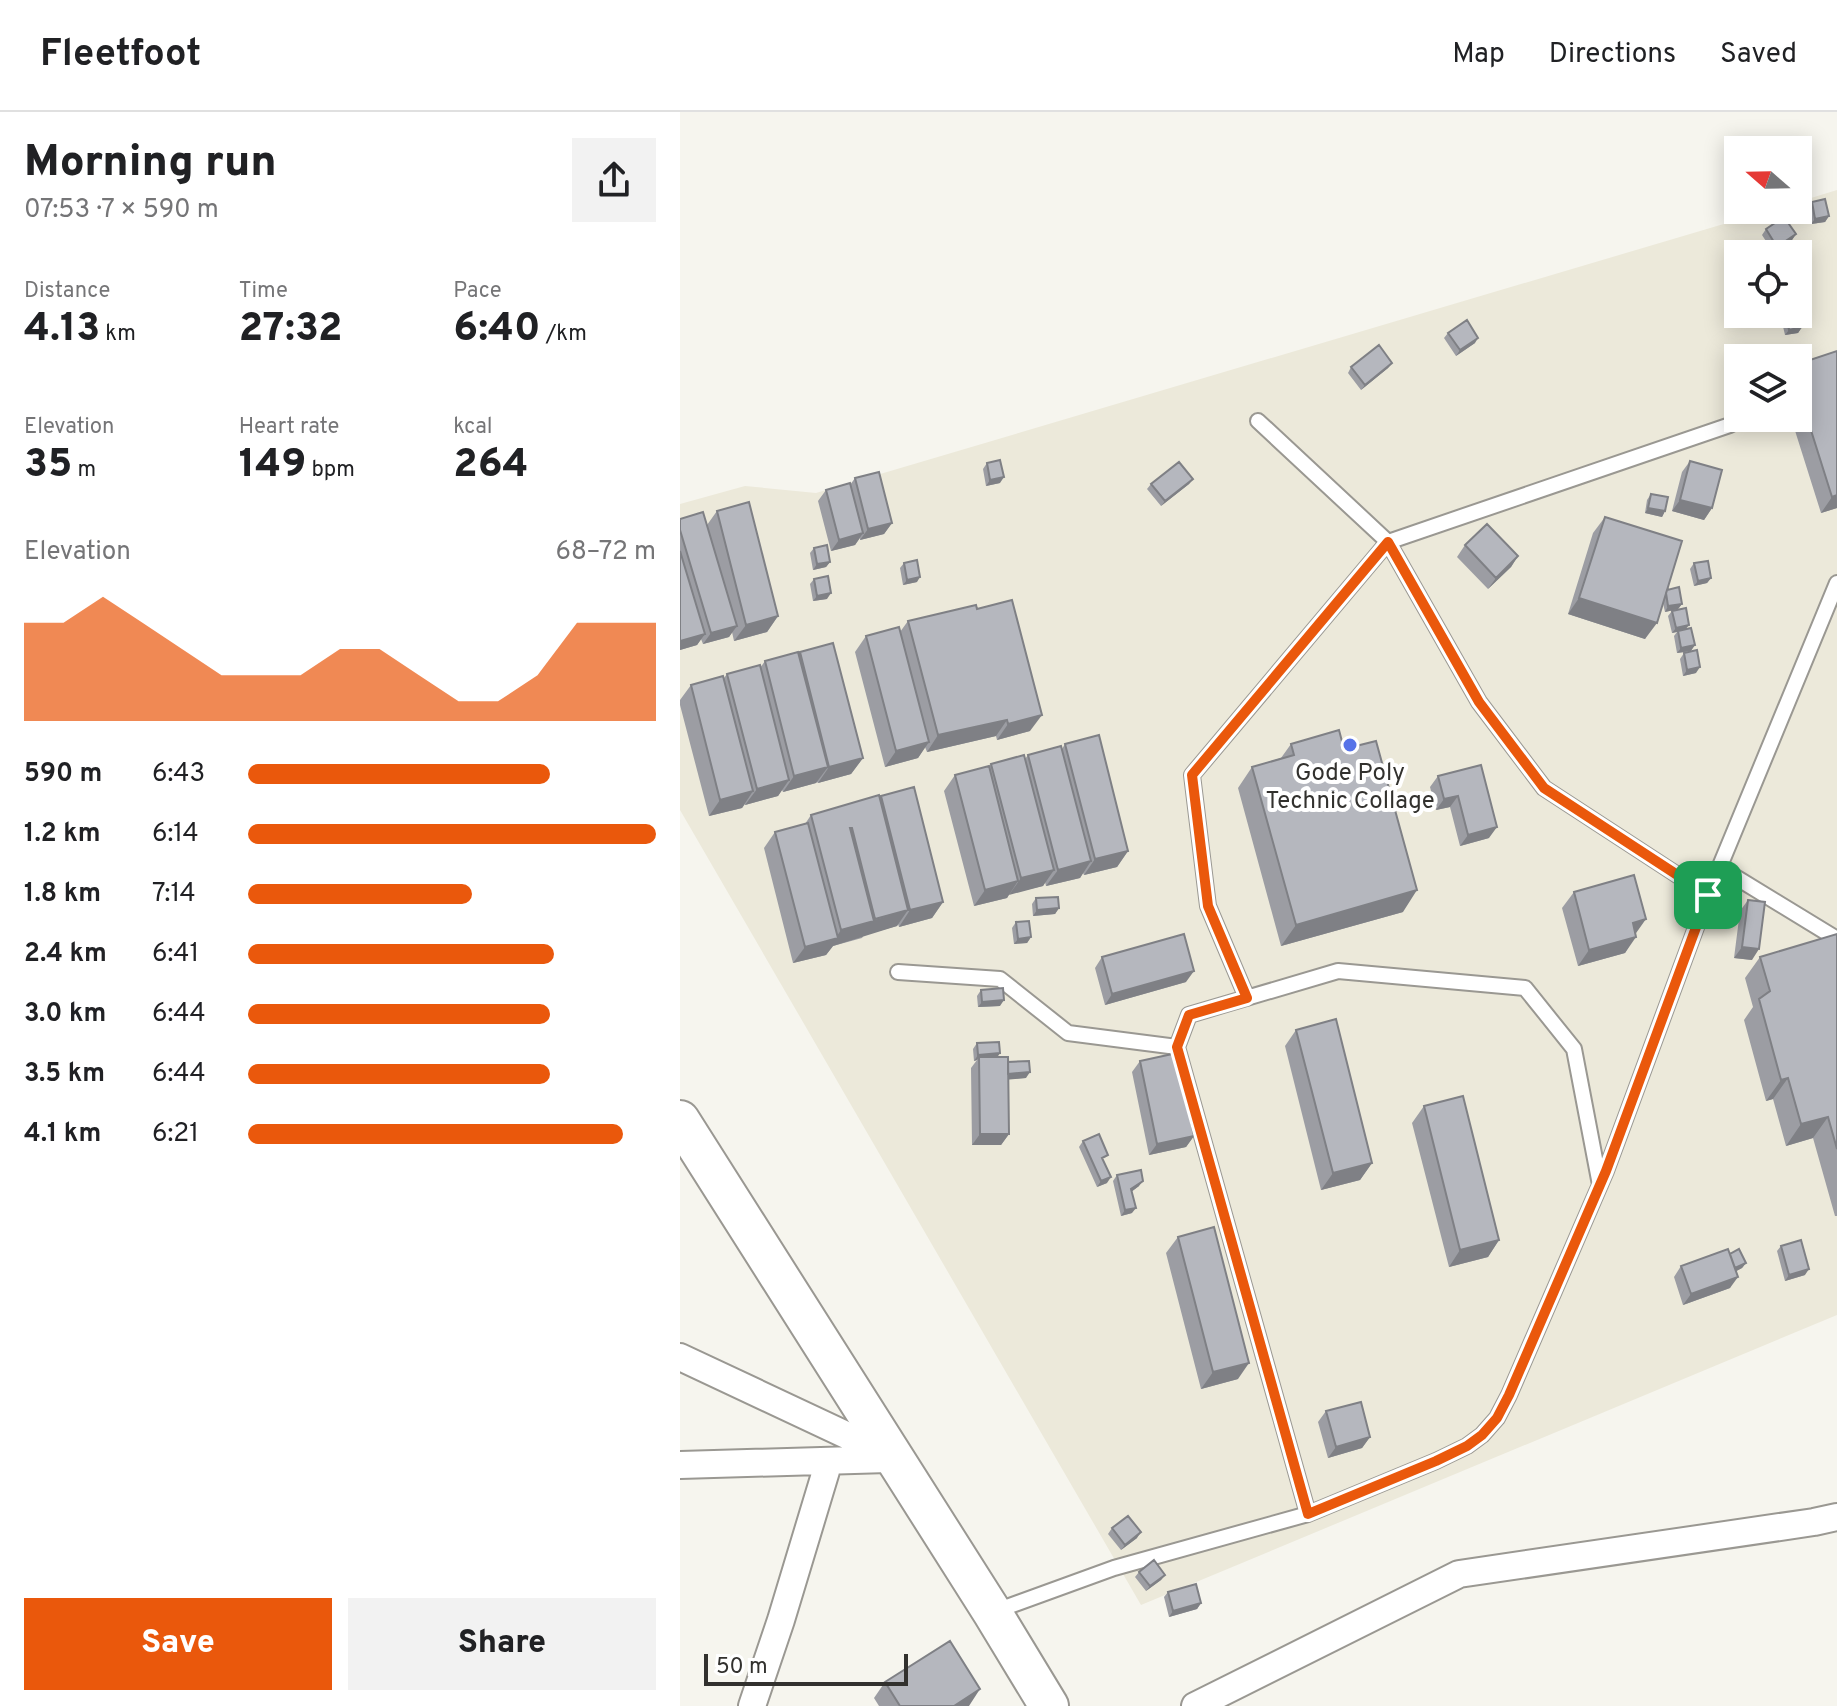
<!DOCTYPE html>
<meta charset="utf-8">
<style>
body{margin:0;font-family:Overpass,sans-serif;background:#f2f2f2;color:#202124;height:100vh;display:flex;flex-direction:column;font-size:30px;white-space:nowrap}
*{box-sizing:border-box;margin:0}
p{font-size:26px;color:#757577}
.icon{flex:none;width:44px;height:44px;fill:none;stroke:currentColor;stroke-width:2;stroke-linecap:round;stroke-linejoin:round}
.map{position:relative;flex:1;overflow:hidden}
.side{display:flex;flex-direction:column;background:#fff;width:680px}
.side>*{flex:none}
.needle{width:52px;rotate:290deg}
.controls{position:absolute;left:1044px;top:24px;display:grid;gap:16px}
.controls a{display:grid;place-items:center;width:88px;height:88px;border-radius:0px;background:#fff;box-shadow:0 4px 20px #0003;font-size:40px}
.scale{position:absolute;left:24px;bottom:20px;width:204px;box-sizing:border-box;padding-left:8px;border:4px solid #32312e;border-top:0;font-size:22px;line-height:28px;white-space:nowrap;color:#32312e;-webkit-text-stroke:6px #fff;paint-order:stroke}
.pin{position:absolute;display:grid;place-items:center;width:68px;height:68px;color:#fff;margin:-34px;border-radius:16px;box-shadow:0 4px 12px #0006}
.round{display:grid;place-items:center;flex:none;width:84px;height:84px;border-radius:0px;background:#f2f2f2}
.overview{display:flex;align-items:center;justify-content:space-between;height:136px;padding:0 24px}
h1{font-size:44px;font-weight:800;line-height:60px}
.metrics{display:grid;grid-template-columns:repeat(3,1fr);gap:12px;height:136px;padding:8px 24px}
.metrics div{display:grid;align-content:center}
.metrics b{font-size:40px;font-weight:800}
.metrics small{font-size:22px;font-weight:400}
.metrics p{font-size:22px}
.chart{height:224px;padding:16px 24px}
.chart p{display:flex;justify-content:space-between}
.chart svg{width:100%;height:144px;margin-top:8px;fill:#ea580c;opacity:.7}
.action{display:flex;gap:16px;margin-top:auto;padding:16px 24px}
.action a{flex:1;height:92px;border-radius:0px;background:#ea580c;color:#fff;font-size:32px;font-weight:800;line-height:92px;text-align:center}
.action a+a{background:#f2f2f2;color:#202124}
ul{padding:0 24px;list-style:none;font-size:26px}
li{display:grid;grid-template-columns:128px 96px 1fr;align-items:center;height:60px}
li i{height:20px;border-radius:10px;background:#ea580c}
header{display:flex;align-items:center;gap:48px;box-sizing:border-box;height:112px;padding:0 40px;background:#fff;border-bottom:2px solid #e0e0e0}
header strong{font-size:38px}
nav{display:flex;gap:44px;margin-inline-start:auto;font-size:28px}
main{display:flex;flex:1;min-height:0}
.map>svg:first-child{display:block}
</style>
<header>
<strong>Fleetfoot</strong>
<nav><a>Map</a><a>Directions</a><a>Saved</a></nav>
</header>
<main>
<section class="side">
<div class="overview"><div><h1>Morning run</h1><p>07:53 · 7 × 590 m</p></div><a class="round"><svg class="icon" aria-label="share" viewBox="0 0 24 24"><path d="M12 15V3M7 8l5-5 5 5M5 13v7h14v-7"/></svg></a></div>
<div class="metrics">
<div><p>Distance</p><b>4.13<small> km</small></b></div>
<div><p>Time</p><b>27:32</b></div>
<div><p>Pace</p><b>6:40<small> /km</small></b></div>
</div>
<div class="metrics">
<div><p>Elevation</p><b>35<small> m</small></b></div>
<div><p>Heart rate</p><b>149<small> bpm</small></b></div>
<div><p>kcal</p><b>264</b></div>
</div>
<div class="chart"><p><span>Elevation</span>68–72 m</p>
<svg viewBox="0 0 160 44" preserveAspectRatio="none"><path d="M0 44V14L10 14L20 6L30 14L40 22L50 30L60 30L70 30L80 22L90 22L100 30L110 38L120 38L130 30L140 14L150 14L160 14V44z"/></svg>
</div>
<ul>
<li><b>590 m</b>6:43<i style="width:74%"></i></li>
<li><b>1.2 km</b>6:14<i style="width:100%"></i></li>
<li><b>1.8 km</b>7:14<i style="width:55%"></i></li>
<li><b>2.4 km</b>6:41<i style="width:75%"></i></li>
<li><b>3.0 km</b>6:44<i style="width:74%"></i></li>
<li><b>3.5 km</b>6:44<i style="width:74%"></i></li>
<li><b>4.1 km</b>6:21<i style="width:92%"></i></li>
</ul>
<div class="action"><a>Save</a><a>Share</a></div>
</section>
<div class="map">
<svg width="1157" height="1594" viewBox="0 0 1157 1594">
<rect width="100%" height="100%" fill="#f6f5ee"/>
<path fill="#ece9da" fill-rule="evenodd" d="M1157,78v1125l-696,290 -461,-795v-306l65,-18 71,7 955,-283h27v-8zM1058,142h60v60h-60zM1058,246h60v60h-60z"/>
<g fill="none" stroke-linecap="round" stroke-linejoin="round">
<g stroke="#9a9892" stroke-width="18">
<path id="lane" d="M1039,755l118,72
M1028,783l129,-312
M218,860l102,7 68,54 109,14
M567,886l-39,-92 -16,-131 196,-233 342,-117
M628,1402l-131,-467 12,-32 149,-44 187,17 49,61 26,136
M313,1500l121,-44 194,-54 128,-53 31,-15 15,-11 15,-17 12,-23 97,-224 102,-276 -164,-107 -65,-86 -91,-160 -130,-121"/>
</g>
<g stroke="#9a9892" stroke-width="30">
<path id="street" d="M0,1245l213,100
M0,1353l208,-6
M72,1594l29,-86 48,-159
M515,1594l264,-132 355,-52 23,-5"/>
</g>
<g stroke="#9a9892" stroke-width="42">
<path id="secondary" d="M0,1008l312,492 57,94"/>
</g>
<use href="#lane" stroke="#fff" stroke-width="14"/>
<use href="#street" stroke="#fff" stroke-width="26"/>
<use href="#secondary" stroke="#fff" stroke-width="38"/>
</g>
<path fill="#9c9da3" d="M1132,90l17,14 -4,6 -14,2 -3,-17z
M1086,117l30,5 -4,6 -19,12 -11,-17z
M1105,202h13l4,13 -4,6 -13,2 -4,-17z
M768,221l27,10 -19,13 -12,-18z
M1157,239v157l-16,5 -30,-95h7v-54z
M712,251l-4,5 -27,22 -13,-17 3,-6z
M1010,349l22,47 -8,12 -32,-9 10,-39z
M307,351l13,20 -14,3 -3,-17z
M175,366l37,45 -8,11 -24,6v-2l-5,7 -24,6 -13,-50 8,-11 24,-5z
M513,367l-4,5 -28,22 -14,-17 4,-5z
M971,382l14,17 -3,6 -17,-4 2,-13z
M37,399l61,105 -11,16 -33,9 -2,-9 -3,5 -26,7 -2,-5 -4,6 -17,5v-131l27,6z
M925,405l62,73 15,14 -4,5 8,20 5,22 -14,2 -3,-17 3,-4 -5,1 -4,-17 4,-5 2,-1 -9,2 -2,-9 -18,36 -77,-25 25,-81z
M785,433l53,11 -7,11 -23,22 -31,-32z
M134,436l16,14 -4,5 -13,3 -3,-17z
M224,451l13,19 -14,3 -3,-17z
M1014,451l17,15 -4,5 -13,3 -4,-17z
M134,467l13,20 -14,2 -3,-17z
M297,497l53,122 -33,9 -1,-4 -69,16 -2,-5 -7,11 -33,9 -30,-115 11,-16 34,-4 8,-11z
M120,540l63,106 -12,16 -33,9 -1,-1 -1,1 -33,9 -1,-2 -4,6 -33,9v-1l-3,4 -33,8 -29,-111v-5l11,-15 33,-7 3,-4 33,-6 5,-7 33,-7z
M1004,541l12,20 -13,3 -3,-17z
M385,632l63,107 -11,16 -33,8 -1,-2 -3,5 -34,8 -1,-4 -2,4 -34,8 -2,4 -33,8 -30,-115 11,-16 34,-8 2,-3 34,-5 3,-4 34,-6z
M611,632l53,5 59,163 -122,34 -43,-158 14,-21 29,-9z
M801,653l8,73 -29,8 -10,-39 -14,3 -6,-23 8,-11z
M201,684l62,106 -11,16 -33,9 -1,-3 -1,2 -33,9 -2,3 -29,8 -7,9 -33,8 -29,-115 11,-16 30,-8 6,-9 68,-17z
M894,780l62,42 -11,19 -47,13 -16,-58z
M356,786l23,10 -4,6 -22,2 -1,-12z
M1068,788l4,60 -18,-2 6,-47z
M336,810l15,15 -4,6 -13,1 -2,-16z
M1157,822v282h-2l-22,-78 -27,8 -13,-47 -7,2 -22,-81 9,-13 -8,-29 15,-21z
M422,845l84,25 -81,23 -10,-37z
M301,878l19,16 -22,1 -1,-11z
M616,918l76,133 -12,17 -39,10 -36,-144z
M297,931l23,10 -3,4 11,5 18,16 -18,1 1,55 -8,11h-29l-1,-77 6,-8 -3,1 -1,-12z
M460,949l54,75 -8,11 -37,8 -17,-83z
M744,994l75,134 -11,17 -39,10 -37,-144z
M403,1029l21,20 3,22 -10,4 -18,-40z
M437,1063l22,11 -8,6 1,21 -11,3 -8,-35z
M498,1125l60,142 -37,10 -35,-136z
M1101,1134l24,29 -20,6 -8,-30z
M1050,1142l16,9 -4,5 -6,3 -6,17 -47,17 -9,-28 7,-11z
M646,1299l44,26 -8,11 -34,10 -10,-36z
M432,1416l25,10 -16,12 -13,-16z
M459,1460l26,3 -4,5 -15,11 -11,-14z
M488,1480l33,11 -4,6 -28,8 -5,-20z
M205,1570l84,24h-90l-5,-8z"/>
<path fill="#7f8085" d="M1149,104l-4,6 -14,2 4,-5z
M1116,122l-4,6 -19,12 4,-5z
M1122,215l-4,6 -13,2 4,-5z
M798,226l-3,5 -19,13 4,-6z
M712,251l-4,5 -27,22 4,-5z
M324,365l-4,6 -14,3 4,-6z
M513,367l-4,5 -28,22 4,-5z
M1157,383v13l-16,5 11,-16z
M1000,388l32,8 -8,12 -32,-9z
M968,396l17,3 -3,6 -17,-4z
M212,411l-8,11 -24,6 8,-11z
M183,421l-8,12 -24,6 8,-11z
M838,444l-7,11 -23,22 8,-11z
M150,450l-4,5 -13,3 4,-6z
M240,465l-3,5 -14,3 4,-5z
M1031,466l-4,5 -13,3 4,-5z
M151,481l-4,6 -14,2 4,-5z
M899,486l78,25 -12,16 -77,-25z
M1002,492l-4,5 -13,3 3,-6z
M98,504l-11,16 -33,9 12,-16z
M1009,513l-4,5 -13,3 4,-5z
M57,514l-8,11 -26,7 8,-11z
M25,522l-8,11 -17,5v-9z
M1015,533l-4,6 -14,2 4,-5z
M1020,555l-4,6 -13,3 4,-6z
M362,603l-12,16 -33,9 11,-16z
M327,608l-11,16 -69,16 11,-17z
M249,630l-11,16 -33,9 11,-16z
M183,646l-12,16 -33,9 11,-16z
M148,655l-12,16 -33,9 11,-16z
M109,668l-11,16 -33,9 12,-16z
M73,679l-11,17 -33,8 11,-16z
M778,684l-8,11 -14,3 8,-11z
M817,715l-8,11 -29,8 8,-11z
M448,739l-11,16 -33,8 11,-16z
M411,749l-11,17 -34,8 12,-16z
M374,758l-11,16 -34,9 12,-17z
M338,769l-11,17 -33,8 11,-16z
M737,778l-14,22 -122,34 15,-21z
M263,790l-11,16 -33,9 11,-17z
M379,796l-4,6 -22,2 4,-6z
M228,798l-11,16 -64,20 -7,9 -33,8 12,-16 30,-8 6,-9z
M966,807l-12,17 -1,-13z
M351,825l-4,6 -13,1 4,-5z
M956,825l-11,16 -47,13 11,-16z
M1062,835l17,2 -7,11 -18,-2z
M514,859l-8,11 -81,23 7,-11z
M324,888l-4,6 -22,1 4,-5z
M320,941l-4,6 -17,-2 -2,3 -3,1 4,-6z
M350,960l-4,6 -22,2 4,-6z
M1108,966l-15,21 -7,2 15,-21z
M1148,1005l-15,21 -27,8 15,-22z
M300,1022h29l-8,11h-29z
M514,1024l-8,11 -37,8 8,-11z
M692,1051l-12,17 -39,10 12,-17z
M431,1065l-4,6 -10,4 4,-6z
M463,1069l-4,5 -12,9 4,-6z
M456,1096l-4,5 -11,3 4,-6z
M819,1128l-11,17 -39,10 11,-17z
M1066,1151l-4,5 -11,6 4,-6z
M1129,1157l-4,6 -20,6 4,-6z
M1058,1165l-8,11 -47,17 8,-11z
M569,1251l-11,16 -37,10 12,-17z
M690,1325l-8,11 -34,10 8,-11z
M461,1420l-4,6 -16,12 4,-5z
M485,1463l-4,5 -15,11 4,-5z
M521,1491l-4,6 -28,8 4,-6z
M300,1577l-11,17h-15z"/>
<path fill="#b5b7be" stroke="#7f8085" stroke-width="2" d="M1145,87l4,17 -14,3 -3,-17z
M1104,105l12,17 -19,13 -11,-18z
M1118,198l4,17 -13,3 -3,-16h12z
M787,208l11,18 -18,12 -12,-17z
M699,233l13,18 -27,22 -14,-18z
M1157,239v144l-5,2 -34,-108v-25z
M320,348l4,17 -14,3 -3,-17z
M1010,349l32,9 -10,38 -32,-8z
M499,350l14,17 -28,22 -14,-17z
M199,360l13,51 -24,6 -13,-51z
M170,371l13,50 -24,7 -13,-50z
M971,382l17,3 -3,14 -17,-3z
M69,390l29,114 -32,9 -29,-114z
M23,400l34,114 -26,7 -31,-103v-11z
M925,405l77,24 -25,82 -78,-25z
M807,412l31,32 -22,22 -31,-33z
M147,433l3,17 -13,2 -3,-16z
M0,439l25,83 -25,7z
M237,448l3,17 -13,3 -3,-17z
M1028,449l3,17 -13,3 -4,-18z
M148,464l3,17 -14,3 -3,-17z
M999,475l3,17 -14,2 -2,-13 1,-3z
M332,488l30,115 -34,9 -1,-4 -69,15 -30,-114 68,-16 1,4z
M1006,496l3,17 -13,3 -4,-17z
M219,515l30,115 -33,9 -30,-115z
M1011,516l4,17 -14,3 -3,-17z
M153,531l30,115 -34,9 -29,-115z
M1017,538l3,17 -13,3 -3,-17z
M118,540l30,115 -34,9 -29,-115z
M80,553l29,115 -32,9 -30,-115z
M43,564l30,115 -33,9 -29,-115z
M659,618l5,19 32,-8 41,149 -121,35 -44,-158 42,-12 -3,-11z
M419,623l29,116 -33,8 -30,-115z
M381,634l30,115 -33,9 -30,-115z
M344,643l30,115 -33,8 -30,-114z
M801,653l16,62 -29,8 -10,-39 -14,3 -6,-23z
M309,654l29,115 -33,9 -30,-115z
M234,675l29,115 -33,8 -29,-114z
M199,683l29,115 -33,9 -23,-91h-2l24,93 -33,9 -30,-115z
M128,711l30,115 -33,9 -30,-115z
M954,763l12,44 -13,4 3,14 -47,13 -15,-58z
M378,785l1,11 -22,2 -1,-12z
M1068,788l17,2 -6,47 -17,-2z
M349,809l2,16 -13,2 -2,-17z
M504,822l10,37 -82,23 -10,-37z
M1157,822v215l-9,-32 -27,7 -13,-46 -7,2 -22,-81 11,-8 -10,-34z
M323,876l1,12 -22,2 -1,-12z
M656,907l36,144 -39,10 -37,-143z
M319,930l1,11 -22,2 -1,-12z
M497,941l17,83 -37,8 -17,-83z
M299,945h29l1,77h-29z
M349,949l1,11 -22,2v-12z
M783,984l36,144 -39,10 -36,-144z
M419,1022l9,21 -6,3 9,19 -10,4 -18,-40z
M461,1058l2,11 -12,8 5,19 -11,2 -8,-35z
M534,1115l35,136 -36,9 -35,-135z
M1121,1128l8,29 -20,6 -8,-29z
M1048,1137l10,28 -47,17 -10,-28z
M1059,1137l7,14 -11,5 -5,-14z
M681,1290l9,35 -34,10 -10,-36z
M448,1404l13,16 -16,13 -13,-17z
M474,1448l11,15 -15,11 -11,-14z
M516,1472l5,19 -28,8 -5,-19z
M270,1529l30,48 -26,17h-54l-15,-24z"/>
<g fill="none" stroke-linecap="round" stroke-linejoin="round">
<g stroke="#fff" stroke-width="16">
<path id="route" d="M708,430l91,160 65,86 164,107 -102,276 -97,224 -12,23 -15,17 -15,11 -31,15 -128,53 -131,-467 12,-32 58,-17 -39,-92 -16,-131z"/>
</g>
<use href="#route" stroke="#ea580c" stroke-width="10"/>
</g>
<circle fill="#5773e8" stroke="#fff" stroke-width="3" cx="670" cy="633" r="8"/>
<g text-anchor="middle" stroke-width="8" stroke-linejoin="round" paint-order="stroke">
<g font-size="24" fill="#32312e" stroke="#fff">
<text x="670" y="668">Gode Poly<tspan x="670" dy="28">Technic Collage</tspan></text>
</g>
</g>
</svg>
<div class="controls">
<a><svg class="needle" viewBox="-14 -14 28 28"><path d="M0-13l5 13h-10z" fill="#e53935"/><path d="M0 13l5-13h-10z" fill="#757577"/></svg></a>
<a><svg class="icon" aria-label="locate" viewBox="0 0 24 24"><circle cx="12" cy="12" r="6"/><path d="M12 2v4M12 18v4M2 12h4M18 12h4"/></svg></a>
<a><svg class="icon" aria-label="layers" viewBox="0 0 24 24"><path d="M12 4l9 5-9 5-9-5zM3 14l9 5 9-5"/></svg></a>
</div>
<div class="scale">50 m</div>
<div class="pin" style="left:1028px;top:783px;background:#1e9e55"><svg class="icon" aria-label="arrive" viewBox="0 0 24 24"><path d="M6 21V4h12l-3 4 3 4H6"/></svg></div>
</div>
</main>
